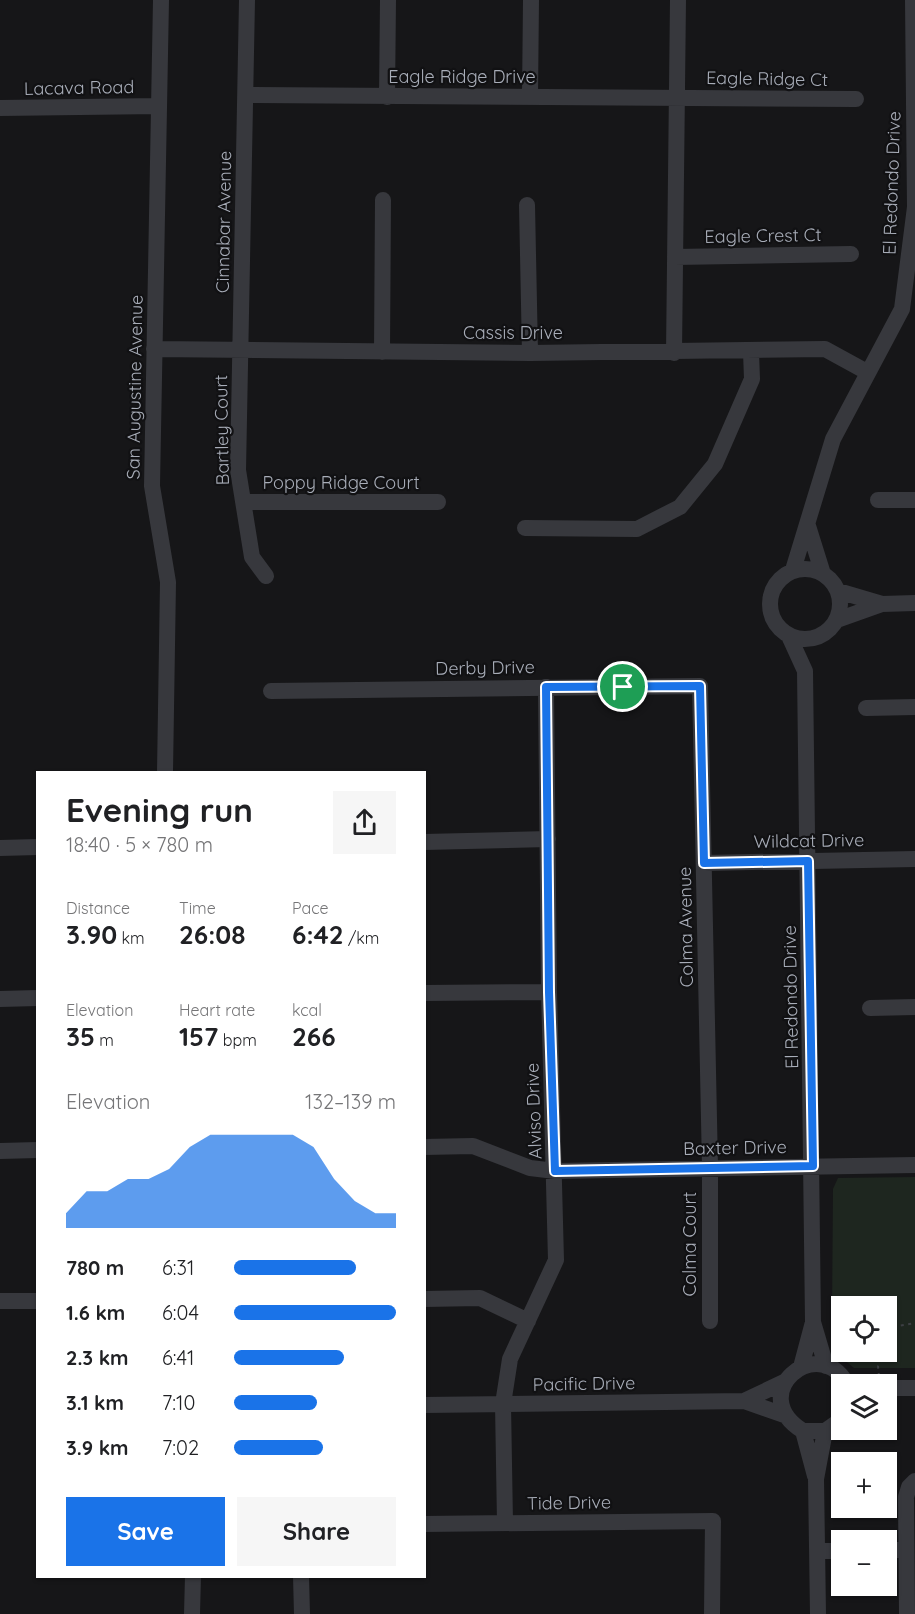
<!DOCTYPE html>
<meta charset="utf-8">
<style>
body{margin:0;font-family:Quicksand,sans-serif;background:#f6f6f6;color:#202124;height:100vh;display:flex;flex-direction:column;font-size:22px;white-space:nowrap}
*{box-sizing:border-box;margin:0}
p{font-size:20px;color:#757577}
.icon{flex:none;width:33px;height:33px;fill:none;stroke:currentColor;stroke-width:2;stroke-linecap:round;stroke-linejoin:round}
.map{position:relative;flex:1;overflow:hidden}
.panel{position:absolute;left:36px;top:771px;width:390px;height:807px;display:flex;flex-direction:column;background:#fff;border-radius:0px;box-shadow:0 2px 4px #0004}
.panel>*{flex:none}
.fabs{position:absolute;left:831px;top:1296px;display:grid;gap:12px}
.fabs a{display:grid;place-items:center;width:66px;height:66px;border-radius:0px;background:#fff;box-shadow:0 2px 4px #0004;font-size:30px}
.pin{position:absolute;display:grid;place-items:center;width:51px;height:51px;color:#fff;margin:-26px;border:3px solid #fff;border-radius:50%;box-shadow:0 2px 6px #0007}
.round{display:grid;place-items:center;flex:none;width:63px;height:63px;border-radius:0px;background:#f6f6f6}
.overview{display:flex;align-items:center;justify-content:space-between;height:102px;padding:0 30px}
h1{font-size:33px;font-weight:700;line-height:45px}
.stats{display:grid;grid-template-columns:repeat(3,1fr);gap:9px;height:102px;padding:6px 30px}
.stats div{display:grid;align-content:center}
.stats b{font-size:26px;font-weight:700}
.stats small{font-size:16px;font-weight:400}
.stats p{font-size:16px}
.chart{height:168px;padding:12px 30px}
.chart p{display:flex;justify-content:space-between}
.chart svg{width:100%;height:108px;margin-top:6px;fill:#1a73e8;opacity:.7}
.cta{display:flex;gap:12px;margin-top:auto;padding:12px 30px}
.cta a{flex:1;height:69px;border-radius:0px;background:#1a73e8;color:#fff;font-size:24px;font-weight:700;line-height:69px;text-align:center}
.cta a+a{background:#f6f6f6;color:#202124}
ul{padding:0 30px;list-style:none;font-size:20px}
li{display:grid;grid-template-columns:96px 72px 1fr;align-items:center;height:45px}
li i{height:15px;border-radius:8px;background:#1a73e8}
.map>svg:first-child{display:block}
</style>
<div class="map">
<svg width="915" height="1614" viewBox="0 0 915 1614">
<rect width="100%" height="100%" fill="#161618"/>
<path fill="#1e261f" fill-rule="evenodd" d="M915,1177v191h-61l-18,-15 -4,-40 1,-124 5,-11zM842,1306h44v46h-44z"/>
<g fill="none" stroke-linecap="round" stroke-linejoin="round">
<path stroke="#3d3f44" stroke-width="2" stroke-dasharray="3 4.5" stroke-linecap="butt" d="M886,1328l29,-5
M832,1337l10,-1
M879,1376l-1,-10c6,-12 17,-19 8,-33"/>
<path stroke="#37383d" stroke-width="16" d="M161,0l-9,486 16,96 -3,190
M247,0l-9,470 14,87 14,19
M246,95l610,4
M530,96l1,-96
M387,97l1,-97
M0,108l159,-2
M527,205l3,148
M675,257l176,-3
M154,349l376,4 295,-4 42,23
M382,352l1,-152
M674,353l4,-353
M878,500h37
M243,502h195
M808,526l15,48
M525,528l112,1 43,-22 35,-43 37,-85 -1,-27
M770 604a35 35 0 1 1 70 0a35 35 0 1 1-70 0Z
M793,570l40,-131 69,-130 13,-102 -2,-207
M838,591l44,13
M837,620l45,-16 33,-1
M789,636l16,35 8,651 -12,45
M271,691l429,-5 10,481v154
M866,708l49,-1
M424,842l124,-3
M0,848l38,-1
M704,863l211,-4
M424,993l125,-1
M0,999l38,-1
M870,1008l45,-1
M424,1147l49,-1 57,22 25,3 360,-6
M0,1151l38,-1
M424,1299l56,-1 48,23
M0,1301h38
M813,1322l13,44
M886,1388h29
M744,1401l40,-19
M424,1405l320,-4 40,14
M842,1419l-17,12h-22c-59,-37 15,-99 44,-47
M803,1431l12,45
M505,1523l-2,-119 7,-45 46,-99 -7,-268 -3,-305
M424,1524l289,-3 -1,93
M886,1550h20
M818,1551h24
M301,1576l1,38
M192,1614l1,-38
M818,1614l-2,-135 9,-48
M907,1614l-1,-117 3,-10 6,-6"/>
</g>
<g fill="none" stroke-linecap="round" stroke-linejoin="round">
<g stroke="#fff" stroke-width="12">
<path id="route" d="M700,686l4,177 104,-2 5,305 -258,5 -6,-179 -3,-305z"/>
</g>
<use href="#route" stroke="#1a73e8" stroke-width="8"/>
</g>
<g text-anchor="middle" stroke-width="4.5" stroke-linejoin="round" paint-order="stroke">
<g font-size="18" fill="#a8adb8" stroke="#111113">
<text x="462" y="83">Eagle Ridge Drive</text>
<text transform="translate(767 79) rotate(1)" y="6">Eagle Ridge Ct</text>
<text transform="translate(79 88) rotate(-1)" y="6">Lacava Road</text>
<text transform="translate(892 183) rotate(-88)" y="6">El Redondo Drive</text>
<text transform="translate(224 222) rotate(-89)" y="6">Cinnabar Avenue</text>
<text transform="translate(763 236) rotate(-1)" y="6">Eagle Crest Ct</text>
<text x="513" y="339">Cassis Drive</text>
<text transform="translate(135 387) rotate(-89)" y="6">San Augustine Avenue</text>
<text transform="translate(222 430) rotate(-91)" y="6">Bartley Court</text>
<text x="341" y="489">Poppy Ridge Court</text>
<text transform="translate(485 668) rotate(-1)" y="6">Derby Drive</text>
<text transform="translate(809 841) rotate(-1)" y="6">Wildcat Drive</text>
<text transform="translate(686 927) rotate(-91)" y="6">Colma Avenue</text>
<text transform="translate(791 997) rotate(-91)" y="6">El Redondo Drive</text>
<text transform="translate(534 1111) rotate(-92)" y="6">Alviso Drive</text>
<text transform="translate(735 1148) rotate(-1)" y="6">Baxter Drive</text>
<text transform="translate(690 1244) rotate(-90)" y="6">Colma Court</text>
<text transform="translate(584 1384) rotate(-1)" y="6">Pacific Drive</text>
<text transform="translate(569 1503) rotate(-1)" y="6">Tide Drive</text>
</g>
</g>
</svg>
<div class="fabs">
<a><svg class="icon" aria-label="locate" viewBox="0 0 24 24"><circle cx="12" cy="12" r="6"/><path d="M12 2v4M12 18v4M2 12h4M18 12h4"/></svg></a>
<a><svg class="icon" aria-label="layers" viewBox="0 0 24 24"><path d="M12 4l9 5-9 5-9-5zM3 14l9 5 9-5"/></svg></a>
<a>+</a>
<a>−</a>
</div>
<div class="pin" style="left:623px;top:687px;background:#1e9e55"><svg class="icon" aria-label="arrive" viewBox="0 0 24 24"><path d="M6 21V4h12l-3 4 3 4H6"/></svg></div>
<section class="panel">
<div class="overview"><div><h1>Evening run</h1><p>18:40 · 5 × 780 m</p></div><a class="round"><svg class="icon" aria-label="share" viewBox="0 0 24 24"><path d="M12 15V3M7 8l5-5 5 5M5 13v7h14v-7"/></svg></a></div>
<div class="stats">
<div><p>Distance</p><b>3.90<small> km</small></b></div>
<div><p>Time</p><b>26:08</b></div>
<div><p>Pace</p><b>6:42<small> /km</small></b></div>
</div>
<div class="stats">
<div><p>Elevation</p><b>35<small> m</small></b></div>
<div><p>Heart rate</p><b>157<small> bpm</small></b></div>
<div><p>kcal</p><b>266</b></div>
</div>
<div class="chart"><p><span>Elevation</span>132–139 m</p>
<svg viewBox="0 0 160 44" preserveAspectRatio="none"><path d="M0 44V38L10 29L20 29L30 24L40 24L50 20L60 11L70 6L80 6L90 6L100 6L110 6L120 11L130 24L140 33L150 38L160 38V44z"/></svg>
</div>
<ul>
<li><b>780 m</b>6:31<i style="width:75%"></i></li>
<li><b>1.6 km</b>6:04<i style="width:100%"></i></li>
<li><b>2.3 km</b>6:41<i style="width:68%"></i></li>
<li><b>3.1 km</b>7:10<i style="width:51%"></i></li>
<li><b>3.9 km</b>7:02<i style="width:55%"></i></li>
</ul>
<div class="cta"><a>Save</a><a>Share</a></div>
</section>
</div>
